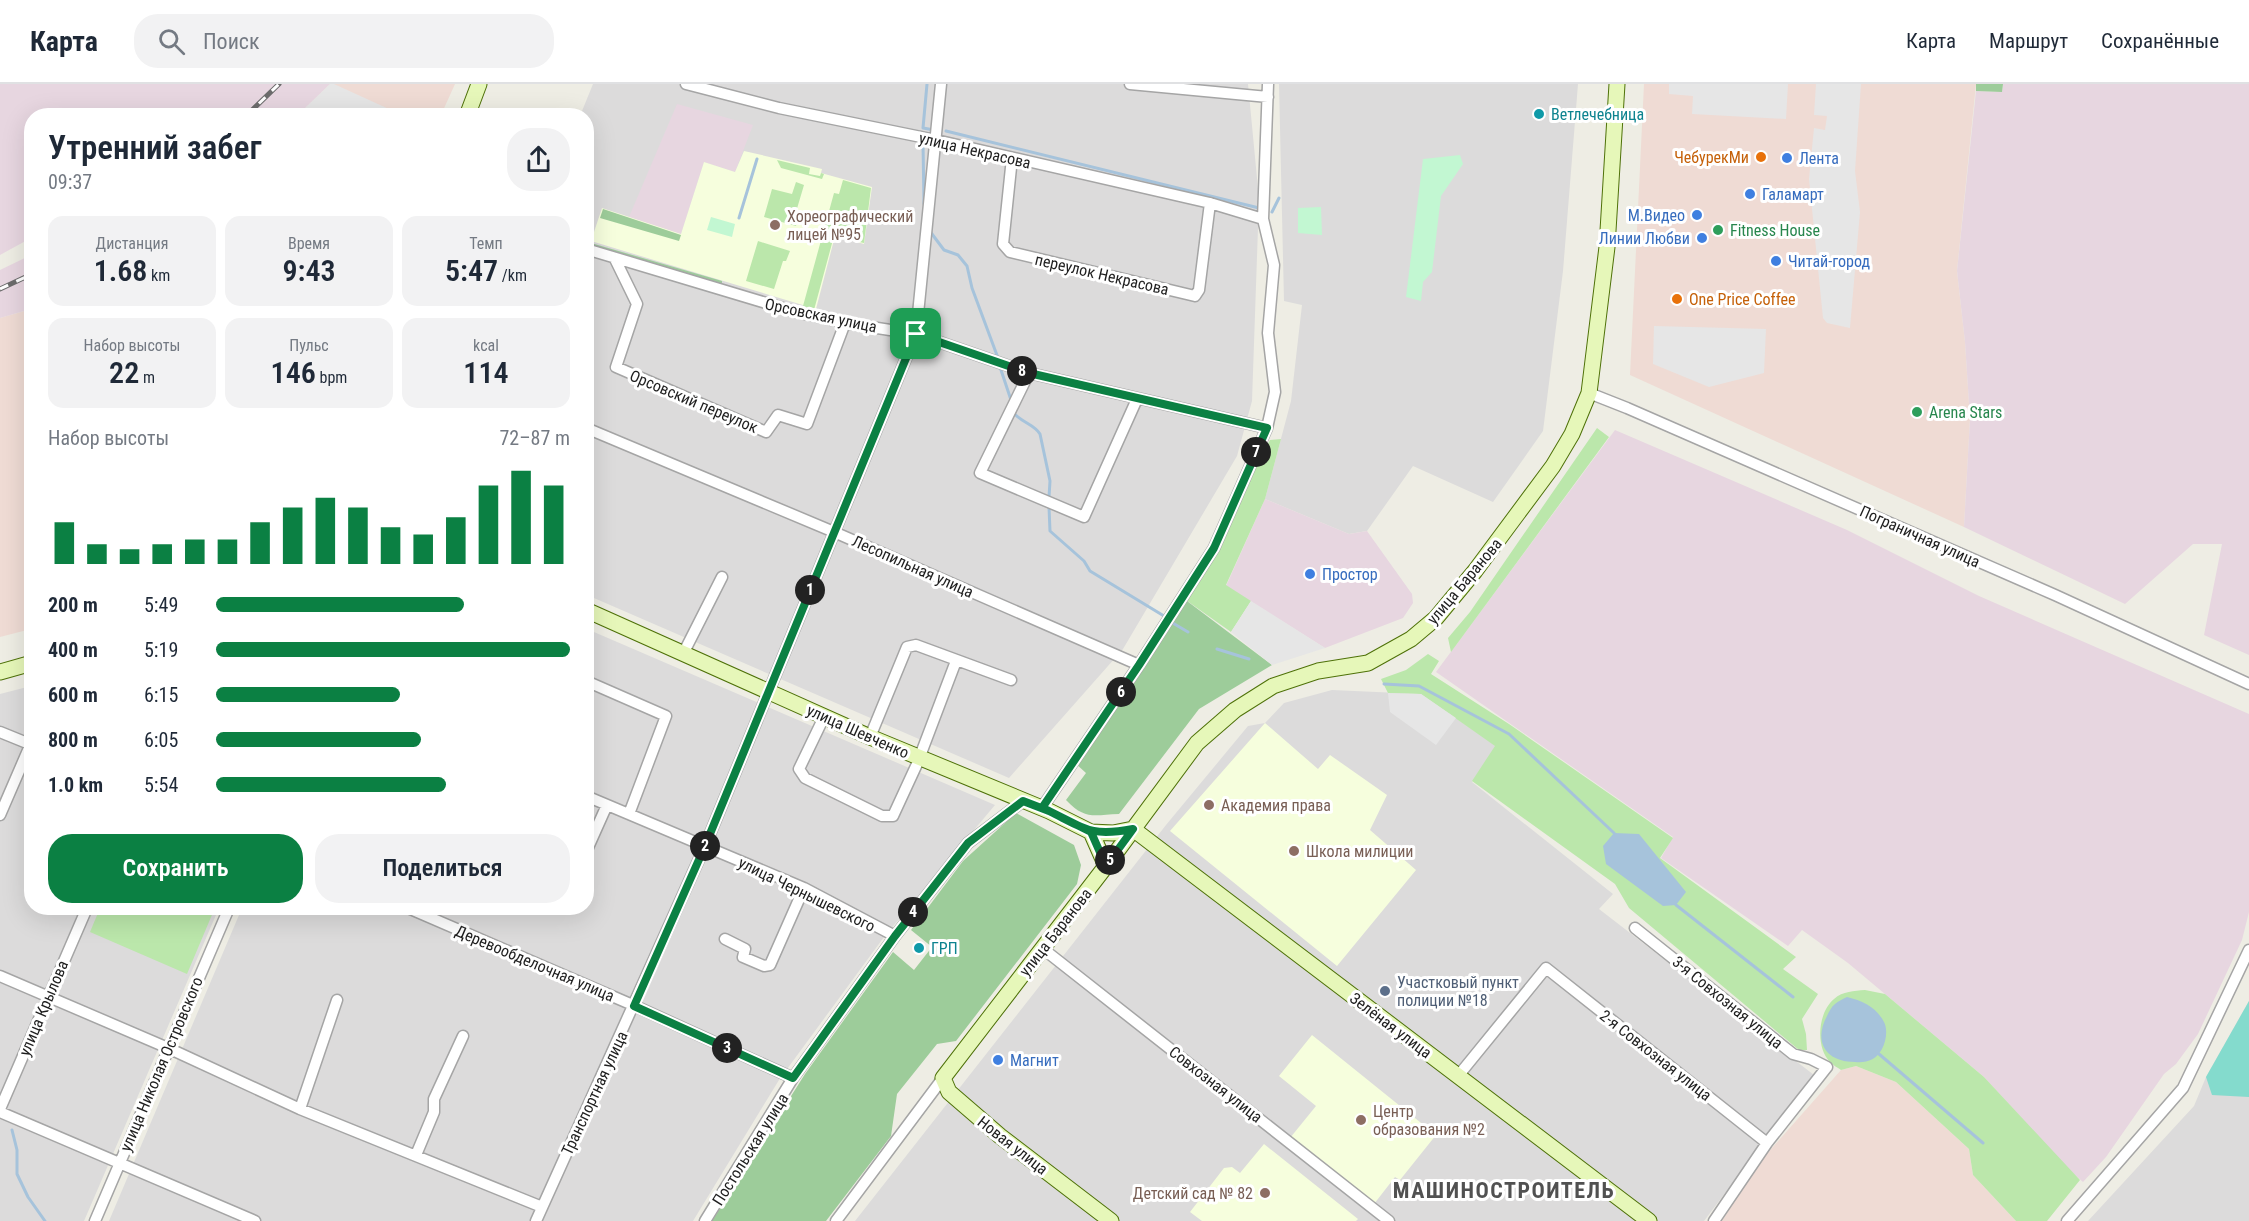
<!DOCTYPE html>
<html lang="ru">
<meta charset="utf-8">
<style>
body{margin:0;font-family:"Roboto Condensed",sans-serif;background:#f2f2f3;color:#1f2937;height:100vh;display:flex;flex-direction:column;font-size:22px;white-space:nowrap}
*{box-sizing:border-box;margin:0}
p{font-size:20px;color:#747a83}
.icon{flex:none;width:33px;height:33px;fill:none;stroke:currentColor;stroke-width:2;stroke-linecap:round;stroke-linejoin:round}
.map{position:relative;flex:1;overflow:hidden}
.drawer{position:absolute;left:24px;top:24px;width:570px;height:807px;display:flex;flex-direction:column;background:#fff;border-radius:24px;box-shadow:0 6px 24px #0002}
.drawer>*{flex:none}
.pin{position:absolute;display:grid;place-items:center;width:51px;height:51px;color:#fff;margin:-26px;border-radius:12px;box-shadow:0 3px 9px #0006}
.km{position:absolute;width:30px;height:30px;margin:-15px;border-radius:50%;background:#222;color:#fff;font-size:16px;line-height:30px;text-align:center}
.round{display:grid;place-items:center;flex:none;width:63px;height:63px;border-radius:24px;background:#f2f2f3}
.headline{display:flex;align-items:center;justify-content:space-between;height:102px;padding:0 24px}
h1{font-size:33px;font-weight:600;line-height:45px}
.figures{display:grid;grid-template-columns:repeat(3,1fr);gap:9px;height:102px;padding:6px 24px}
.figures div{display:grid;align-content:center;border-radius:15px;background:#f2f2f3;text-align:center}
.figures b{font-size:30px;font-weight:600}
.figures small{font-size:16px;font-weight:400}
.figures p{font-size:16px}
.chart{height:168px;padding:12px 24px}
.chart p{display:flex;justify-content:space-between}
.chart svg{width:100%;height:108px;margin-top:6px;stroke:#0b8043;stroke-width:6}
.action{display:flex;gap:12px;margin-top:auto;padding:12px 24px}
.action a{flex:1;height:69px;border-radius:24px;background:#0b8043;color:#fff;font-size:24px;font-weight:600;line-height:69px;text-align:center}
.action a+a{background:#f2f2f3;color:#1f2937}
ul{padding:0 24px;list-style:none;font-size:20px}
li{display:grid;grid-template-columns:96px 72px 1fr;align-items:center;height:45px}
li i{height:15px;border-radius:8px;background:#0b8043}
header{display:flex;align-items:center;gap:36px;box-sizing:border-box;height:84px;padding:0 30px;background:#fff;border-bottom:2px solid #e0e1e3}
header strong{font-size:28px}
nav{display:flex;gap:33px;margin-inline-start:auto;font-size:21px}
.search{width:420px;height:54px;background:#f2f2f3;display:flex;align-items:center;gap:15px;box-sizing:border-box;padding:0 21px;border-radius:24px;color:#747a83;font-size:22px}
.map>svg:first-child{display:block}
</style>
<header>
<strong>Карта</strong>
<div class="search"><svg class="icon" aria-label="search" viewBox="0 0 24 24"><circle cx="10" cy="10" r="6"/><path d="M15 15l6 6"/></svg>Поиск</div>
<nav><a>Карта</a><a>Маршрут</a><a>Сохранённые</a></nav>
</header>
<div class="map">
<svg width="2249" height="1137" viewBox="0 0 2249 1137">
<rect width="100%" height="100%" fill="#eeede4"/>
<path fill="#dcdbdb" d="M593,0h655l11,115 -7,202 -15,55 -114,193 -114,129 -422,-183 -1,-479h-6z
M1279,0h299l-15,187 -20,160 -50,71 -80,-36 -46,65 -18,3 -84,-35 26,-98 11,-96 -18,-4z
M587,545l408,176 -111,132 -105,143 -86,141h-584l133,-313h344z
M31,602l1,222h187l-135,313h-84v-527z
M1332,606l89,4 75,52 -24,36 141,112 -14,15 215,166 -110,146h-849l311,-396 82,-99 17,-3 19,-20z
M2249,917v220h-161l106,-115 12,-29z"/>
<path fill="#efdbd4" d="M330,0h125l-14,31 -143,1z
M1644,0h332l-19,187 8,71 5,77 -6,108 -334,-152z
M31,225v320l-31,8v-319z
M1856,982l40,16 73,67 4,26 43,46h-294l34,-55 85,-96z"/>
<path fill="#e7d6e0" d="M0,0h330l-32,31 -266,1 -1,122 -31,17z
M2003,0h246v571l-45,-20 18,-91h-29l-68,60 -161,-77 6,-108 -5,-77 -8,-71 19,-180 26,1z
M677,20l76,21 -18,47 -31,-10 -23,72 -52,-17z
M31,171v54l-31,9v-48z
M1615,346l232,100 132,66 270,118v198l-7,28 -44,94 -22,30 -12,10 -58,83 -23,25 -16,-14 -83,-91 -136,-114 -46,-33 -14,16 -127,-88 12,-21 -237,-165z
M1265,415l84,35 18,-3 45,63 1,9 -10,15 -78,30 -99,-62z"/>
<path fill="#f6fedd" d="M744,67l78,18 -1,4 51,14 -8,57 -29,-8 -19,73 -225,-68 11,-33 79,26 23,-72 31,10z
M1265,639l53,46 12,-14 57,40 -17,35 46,40 -79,96 -167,-135z
M1312,951l124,100 -36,45 -5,-3 -21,27 -84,-66 26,-32 -37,-30z
M1264,1060l94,75 -2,2h-154l-12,-9 34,-44 8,-1 8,6z"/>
<path fill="#bbe7ab" d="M777,76l33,8 -1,6 11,2 1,-3 3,1 -2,5 -41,-11z
M843,96l28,8 -7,55 -30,-7 -20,74 -11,-4 31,-113 5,1z
M796,98l8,3 -8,27 4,1 -4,13 -32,-9 8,-28 20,5z
M758,157l32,10 -4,10h-3l-9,28 -28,-8z
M1597,344l12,9 -158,215 -3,-14 22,-26z
M1281,355l-16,60 -39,86 25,16 -20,31 -48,-34 87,-158z
M1428,570l11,7 -8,13 78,50 164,114 -13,20 136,99 -13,12 35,25 -16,25 4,15 1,16h-8l-170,-142 -14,-24 -143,-103 23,-35 -74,-52 -33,-1 -7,-14 25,-9z
M100,824h108l6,2 -27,64 -97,-42z
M1865,906l20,4 99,83 96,103 -33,41h-31l-43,-46 -4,-26 -73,-67 -40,-16 -15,4c-3,-2 -8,-5 -11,-8 -15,-15 -12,-50 4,-63 9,-8 20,-8 31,-9z"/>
<path fill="#9dcc9a" d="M1976,0h27l-1,8 -26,-1z
M603,125l78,26 -2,6 -79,-23z
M591,159l131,38v3l-132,-38z
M1183,514l89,67 -73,44 -80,105c-26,1 -34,6 -53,-14l20,-27 -11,-10z
M1016,729l58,32 7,20 -4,19 -121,157 -19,3 -40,50 -6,42 -65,85h-114l93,-147 88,-122 21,18 18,-23 -21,-17 52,-69z"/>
<path fill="#c2f7d2" d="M1460,71l3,9 -22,32 -9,76 -9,10 -2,19 -15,-4 17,-138z
M1321,123l1,28 -24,-2v-25z
M711,133l24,7 -3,13 -25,-7z"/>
<path fill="#84dbcd" d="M2249,917v96l-37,-2 -6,-18z"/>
<path fill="#e6e6e6" d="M330,0h4l68,31h-104z
M1669,0h119l-2,35 -94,-5 1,-18 -24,-2z
M1816,0h45l-6,87 5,41 -10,116 -23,-5 -4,-5 -14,-139 5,-51 11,2 2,-14 -13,-1z
M1654,242l112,3 -2,44 -55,14 -56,-23z
M1251,517l74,47 -53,17 -41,-33z
M1388,609l33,1 35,24 -20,27 -46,-33z"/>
<path fill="#a6c3db" d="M1614,749l25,1 47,58 -10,13 -13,1 -57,-42 -3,-18z
M1847,913c16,4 29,10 37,25 4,8 2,19 -2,27 -6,11 -15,14 -27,13 -29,0 -42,-20 -28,-46 2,-4 4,-9 8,-12 3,-3 8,-5 12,-7z"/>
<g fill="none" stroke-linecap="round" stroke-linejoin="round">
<path stroke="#a6c3db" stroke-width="3" d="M927,0l-4,44 11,2
M946,47l313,77
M923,60l1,60
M1272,128l7,-14
M739,134l18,-59
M929,146l15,20 14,5 9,11 5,22 26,70
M1000,283l11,33
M1013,328c7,10 21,12 27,22l10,47 -1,16
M1049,423l1,24 34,30 6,10 74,45
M1171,538l17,10
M1217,565l32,10
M1384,600l35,2 90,48 105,99
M1676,821l117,92
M1879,970l104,89
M12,1046l5,20v24l11,23 17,24"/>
<g stroke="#a5a5a5" stroke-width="13">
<path id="street" d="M686,0l93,24 157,32 274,63 53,16
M1130,0l138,13
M1012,74l-9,86 7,8 185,44 4,-6 11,-87
M586,165l210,63 49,11 71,11 113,39 238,55
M615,175l22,45 -21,63 150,65 12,-17 29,9 38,-101
M1029,289l-49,100 104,44 53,-118
M1589,309l38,15 428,187 194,89
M586,344l248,104 305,133
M683,570l39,-77
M586,597l80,35 -37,98
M824,633l-25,52 6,9 77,38h11l24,-52 39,-103
M0,648l32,13
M870,653l37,-90 9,-2 95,35
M586,712l218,92 91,48
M1042,724l97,-143 75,-117 53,-120 8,-36 -7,-59 6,-68 -11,-46 5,-135
M0,731l32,-74
M586,768l21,-47
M408,824l227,98 158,72
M1635,844l158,126 18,5 16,8 -60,76 -53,78
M725,855l20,10 -2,8 21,9 6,-1 34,-77
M1042,864l347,273
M0,892l168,72 132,61 242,98
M1458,992l88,-108 221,175
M0,1025l87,-201
M300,1025l37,-109
M0,1028l255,109
M416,1071l18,-43v-13l29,-63
M95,1137l134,-313
M536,1137l169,-375 211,-512 25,-250
M705,1137l88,-143 102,-142 73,-93 55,-42
M836,1137l107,-143
M2067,1137l116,-133 66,-138"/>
</g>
<g stroke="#4e7108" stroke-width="17">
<path id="secondary" d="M467,32l12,-32
M586,526l284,127 179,74 42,21 22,1 20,-4
M0,588l32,-9
M1133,745l516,392
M1091,748l15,34
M1111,1137l-111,-85 -51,-44 -6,-14 163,-212 91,-123 38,-33 38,-24 45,-15 50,-8 43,-24 25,-21 39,-47 78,-105 19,-32 17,-41 18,-146 10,-163"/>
</g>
<use href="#street" stroke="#fff" stroke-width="10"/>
<use href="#secondary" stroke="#e6f7b9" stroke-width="15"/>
<g stroke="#6c6c6c" stroke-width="5">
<path id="rail" d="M246,32l33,-32
M0,205l32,-15"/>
</g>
<use href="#rail" stroke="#fff" stroke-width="3" stroke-dasharray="9" stroke-linecap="butt"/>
</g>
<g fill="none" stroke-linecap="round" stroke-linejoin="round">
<g stroke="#fff" stroke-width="12">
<path id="route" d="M916,250l-211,512 -71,160 159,72 102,-142 73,-93 55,-42 26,10 42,21 15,34 27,-37c-42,8 -48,0 -84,-18l-7,-3 97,-143 75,-117 53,-120 -238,-55 -113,-39"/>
</g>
<use href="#route" stroke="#0b8043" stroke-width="8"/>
</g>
<g fill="#0f9aa8" stroke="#fff" stroke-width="2">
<circle cx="1539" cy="30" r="6"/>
<circle cx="919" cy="864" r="6"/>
</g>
<g fill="#e8710a" stroke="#fff" stroke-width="2">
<circle cx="1761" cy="73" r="6"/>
<circle cx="1677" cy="215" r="6"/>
</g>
<g fill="#3f7fe0" stroke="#fff" stroke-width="2">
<circle cx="1787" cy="74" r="6"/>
<circle cx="1750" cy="110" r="6"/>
<circle cx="1697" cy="131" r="6"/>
<circle cx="1702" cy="154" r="6"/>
<circle cx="1776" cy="177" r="6"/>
<circle cx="1310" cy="490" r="6"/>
<circle cx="998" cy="976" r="6"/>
</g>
<g fill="#8d6e63" stroke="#fff" stroke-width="2">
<circle cx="775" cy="141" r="6"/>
<circle cx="1209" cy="721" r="6"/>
<circle cx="1294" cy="767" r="6"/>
<circle cx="1361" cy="1036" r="6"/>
<circle cx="1265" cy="1109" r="6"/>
</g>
<g fill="#2e9e5b" stroke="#fff" stroke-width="2">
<circle cx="1718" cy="146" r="6"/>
<circle cx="1917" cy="328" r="6"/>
</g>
<circle fill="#5c6f8a" stroke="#fff" stroke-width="2" cx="1385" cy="907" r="6"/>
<g text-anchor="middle" stroke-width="6" stroke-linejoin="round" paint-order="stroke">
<g font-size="16" fill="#0d838f" stroke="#fff" text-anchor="start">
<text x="1551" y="36">Ветлечебница</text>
<text x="931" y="870">ГРП</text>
</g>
<g font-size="16" fill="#1e1e1e" stroke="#fff">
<text transform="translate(975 66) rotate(13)" y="6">улица Некрасова</text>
<text transform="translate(1102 190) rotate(13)" y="6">переулок Некрасова</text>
<text transform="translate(821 231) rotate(12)" y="6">Орсовская улица</text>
<text transform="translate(694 317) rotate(23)" y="6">Орсовский переулок</text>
<text transform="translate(1920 452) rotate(24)" y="6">Пограничная улица</text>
<text transform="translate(913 482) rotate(24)" y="6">Лесопильная улица</text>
<text transform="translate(1464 497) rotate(-50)" y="6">улица Баранова</text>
<text transform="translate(858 647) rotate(24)" y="6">улица Шевченко</text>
<text transform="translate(807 810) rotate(26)" y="6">улица Чернышевского</text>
<text transform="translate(1055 848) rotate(-52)" y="6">улица Баранова</text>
<text transform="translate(535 879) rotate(23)" y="6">Деревообделочная улица</text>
<text transform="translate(1728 918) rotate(39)" y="6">3-я Совхозная улица</text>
<text transform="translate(43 924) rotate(-67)" y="6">улица Крылова</text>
<text transform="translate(1391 941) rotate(37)" y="6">Зелёная улица</text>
<text transform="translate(1656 971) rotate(38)" y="6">2-я Совхозная улица</text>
<text transform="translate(161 980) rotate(-67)" y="6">улица Николая Островского</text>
<text transform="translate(1216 1000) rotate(38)" y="6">Совхозная улица</text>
<text transform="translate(594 1009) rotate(-65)" y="6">Транспортная улица</text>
<text transform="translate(1013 1061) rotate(38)" y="6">Новая улица</text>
<text transform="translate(750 1065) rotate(-58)" y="6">Постольская улица</text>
</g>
<g font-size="16" fill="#c56008" stroke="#fff" text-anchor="end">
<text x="1749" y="79">ЧебурекМи</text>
<text x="1689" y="221" text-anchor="start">One Price Coffee</text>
</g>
<g font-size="16" fill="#366cbe" stroke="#fff" text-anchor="start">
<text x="1799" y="80">Лента</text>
<text x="1762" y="116">Галамарт</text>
<text x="1685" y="137" text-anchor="end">М.Видео</text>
<text x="1690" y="160" text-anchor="end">Линии Любви</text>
<text x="1788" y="183">Читай-город</text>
<text x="1322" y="496">Простор</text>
<text x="1010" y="982">Магнит</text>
</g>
<g font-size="16" fill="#785e54" stroke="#fff" text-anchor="start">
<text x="787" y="138">Хореографический<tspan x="787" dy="18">лицей №95</tspan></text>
<text x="1221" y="727">Академия права</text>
<text x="1306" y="773">Школа милиции</text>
<text x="1373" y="1033">Центр<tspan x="1373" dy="18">образования №2</tspan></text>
<text x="1253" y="1115" text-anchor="end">Детский сад № 82</text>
</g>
<g font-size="16" fill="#27864d" stroke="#fff" text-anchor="start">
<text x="1730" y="152">Fitness House</text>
<text x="1929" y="334">Arena Stars</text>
</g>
<g font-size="16" fill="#4e5e75" stroke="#fff" text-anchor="start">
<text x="1397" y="904">Участковый пункт<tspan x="1397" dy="18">полиции №18</tspan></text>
</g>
<g font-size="22" font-weight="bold" letter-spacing="1.5" fill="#515151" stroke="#fff">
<text x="1504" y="1114">МАШИНОСТРОИТЕЛЬ</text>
</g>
</g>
</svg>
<div class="pin" style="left:916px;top:250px;background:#1e9e55"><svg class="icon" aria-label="arrive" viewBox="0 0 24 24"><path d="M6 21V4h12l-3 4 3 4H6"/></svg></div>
<b class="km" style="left:810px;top:506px">1</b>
<b class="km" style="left:705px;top:762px">2</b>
<b class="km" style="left:727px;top:964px">3</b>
<b class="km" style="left:913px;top:828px">4</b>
<b class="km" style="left:1110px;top:776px">5</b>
<b class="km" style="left:1121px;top:608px">6</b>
<b class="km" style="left:1256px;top:368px">7</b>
<b class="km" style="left:1022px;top:287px">8</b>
<section class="drawer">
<div class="headline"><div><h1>Утренний забег</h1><p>09:37</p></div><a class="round"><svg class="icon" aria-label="share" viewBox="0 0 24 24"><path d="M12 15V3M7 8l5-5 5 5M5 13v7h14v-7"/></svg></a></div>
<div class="figures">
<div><p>Дистанция</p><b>1.68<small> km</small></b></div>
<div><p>Время</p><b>9:43</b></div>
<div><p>Темп</p><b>5:47<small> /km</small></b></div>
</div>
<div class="figures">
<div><p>Набор высоты</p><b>22<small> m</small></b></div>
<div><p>Пульс</p><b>146<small> bpm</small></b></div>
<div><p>kcal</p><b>114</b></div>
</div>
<div class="chart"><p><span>Набор высоты</span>72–87 m</p>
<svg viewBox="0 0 160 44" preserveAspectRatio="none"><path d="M5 44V27M15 44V36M25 44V38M35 44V36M45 44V34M55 44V34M65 44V27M75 44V21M85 44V17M95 44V21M105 44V29M115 44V32M125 44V25M135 44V12M145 44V6M155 44V12"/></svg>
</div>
<ul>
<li><b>200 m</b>5:49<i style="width:70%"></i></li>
<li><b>400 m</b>5:19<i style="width:100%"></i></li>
<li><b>600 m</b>6:15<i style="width:52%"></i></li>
<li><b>800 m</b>6:05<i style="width:58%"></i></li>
<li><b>1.0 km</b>5:54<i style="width:65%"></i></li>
</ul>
<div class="action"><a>Сохранить</a><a>Поделиться</a></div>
</section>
</div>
